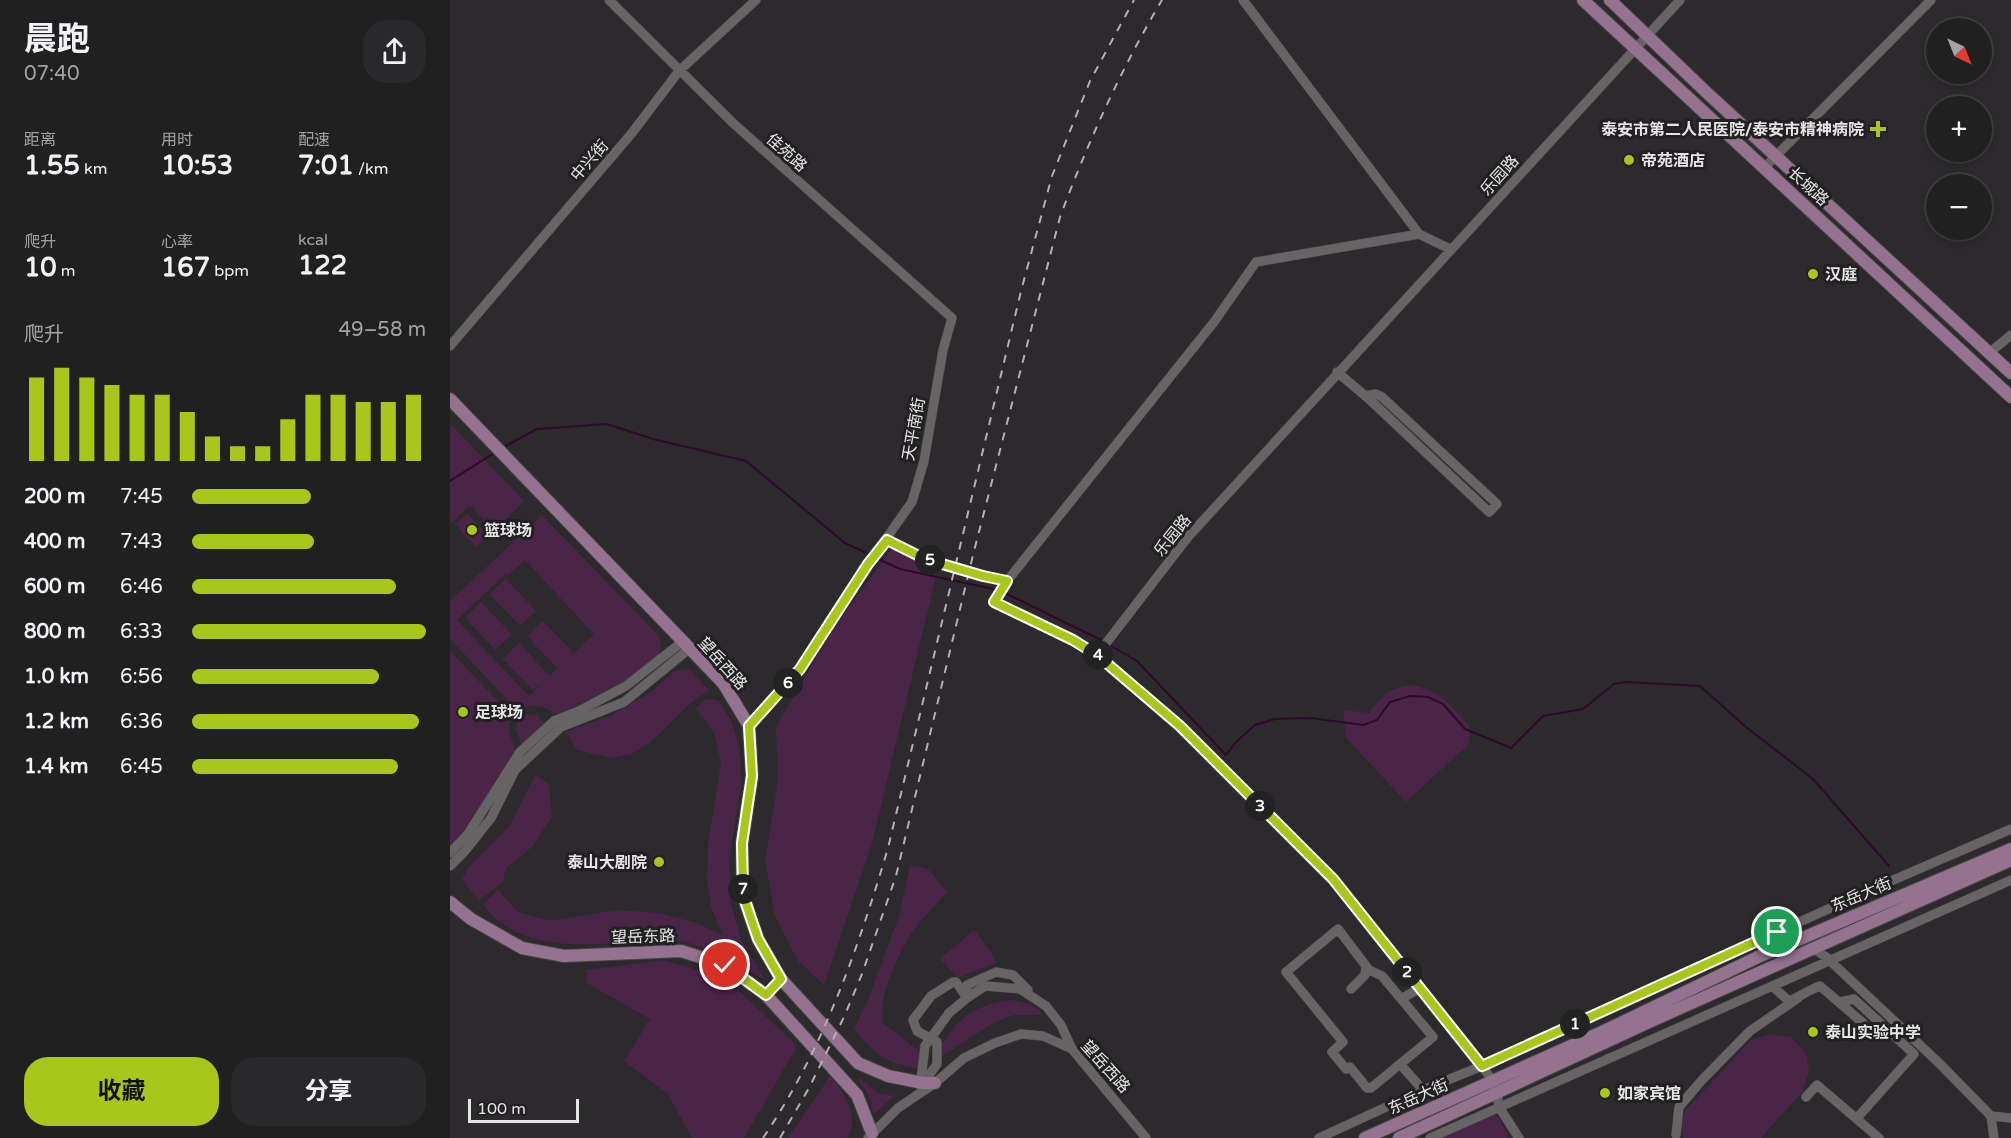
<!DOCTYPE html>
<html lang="zh">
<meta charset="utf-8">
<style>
body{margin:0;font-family:"Varela Round","Noto Sans SC",sans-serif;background:#29282a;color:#f1f3f6;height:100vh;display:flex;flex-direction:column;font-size:22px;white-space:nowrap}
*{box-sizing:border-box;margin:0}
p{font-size:20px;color:#a2a3a5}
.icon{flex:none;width:33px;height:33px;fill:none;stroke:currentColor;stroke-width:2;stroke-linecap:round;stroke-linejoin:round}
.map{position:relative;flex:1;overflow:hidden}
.drawer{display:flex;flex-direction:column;background:#212021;width:450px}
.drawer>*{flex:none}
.needle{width:39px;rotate:137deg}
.fabs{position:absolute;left:1476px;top:18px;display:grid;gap:12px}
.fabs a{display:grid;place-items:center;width:66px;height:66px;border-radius:50%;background:#212021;box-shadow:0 3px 9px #0003,0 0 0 2px #3e3e3f;font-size:30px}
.scale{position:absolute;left:18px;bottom:15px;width:111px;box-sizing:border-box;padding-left:6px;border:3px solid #e6e5e6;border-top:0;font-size:16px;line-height:21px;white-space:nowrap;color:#e6e5e6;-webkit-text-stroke:4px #222022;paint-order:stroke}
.pin{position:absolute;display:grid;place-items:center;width:51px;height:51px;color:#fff;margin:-26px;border:3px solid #fff;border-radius:50%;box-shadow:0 2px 6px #0007}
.km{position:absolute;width:30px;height:30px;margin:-15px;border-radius:50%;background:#222;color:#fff;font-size:16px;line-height:30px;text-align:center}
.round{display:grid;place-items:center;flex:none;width:63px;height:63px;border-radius:24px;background:#29282a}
.headline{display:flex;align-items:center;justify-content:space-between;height:102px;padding:0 24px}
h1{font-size:33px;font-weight:700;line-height:45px}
.metrics{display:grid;grid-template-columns:repeat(3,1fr);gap:9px;height:102px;padding:6px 24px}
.metrics div{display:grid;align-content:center}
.metrics b{font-size:26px;font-weight:700}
.metrics small{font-size:16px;font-weight:400}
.metrics p{font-size:16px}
.chart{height:168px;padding:12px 24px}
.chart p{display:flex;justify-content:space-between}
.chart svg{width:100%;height:108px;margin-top:6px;stroke:#a9c71b;stroke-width:6}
.cta{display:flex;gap:12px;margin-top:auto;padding:12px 24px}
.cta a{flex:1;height:69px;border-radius:24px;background:#a9c71b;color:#111;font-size:24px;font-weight:700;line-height:69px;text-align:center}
.cta a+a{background:#29282a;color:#f1f3f6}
ul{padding:0 24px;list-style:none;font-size:20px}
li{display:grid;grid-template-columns:96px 72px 1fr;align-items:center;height:45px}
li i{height:15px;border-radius:8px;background:#a9c71b}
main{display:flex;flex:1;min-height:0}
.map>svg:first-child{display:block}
</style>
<main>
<section class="drawer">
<div class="headline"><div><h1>晨跑</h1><p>07:40</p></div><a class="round"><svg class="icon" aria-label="share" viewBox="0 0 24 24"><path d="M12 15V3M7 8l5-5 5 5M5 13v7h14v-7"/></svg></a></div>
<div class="metrics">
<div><p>距离</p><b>1.55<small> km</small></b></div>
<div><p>用时</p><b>10:53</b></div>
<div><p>配速</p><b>7:01<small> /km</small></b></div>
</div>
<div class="metrics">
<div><p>爬升</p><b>10<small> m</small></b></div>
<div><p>心率</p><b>167<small> bpm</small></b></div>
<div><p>kcal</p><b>122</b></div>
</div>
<div class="chart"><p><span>爬升</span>49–58 m</p>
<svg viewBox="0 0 160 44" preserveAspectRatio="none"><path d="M5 44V10M15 44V6M25 44V10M35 44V13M45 44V17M55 44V17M65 44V24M75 44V34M85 44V38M95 44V38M105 44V27M115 44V17M125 44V17M135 44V20M145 44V20M155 44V17"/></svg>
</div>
<ul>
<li><b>200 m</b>7:45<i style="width:51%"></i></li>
<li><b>400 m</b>7:43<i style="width:52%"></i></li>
<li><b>600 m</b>6:46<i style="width:87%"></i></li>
<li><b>800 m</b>6:33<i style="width:100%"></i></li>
<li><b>1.0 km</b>6:56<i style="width:80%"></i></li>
<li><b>1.2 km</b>6:36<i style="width:97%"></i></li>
<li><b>1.4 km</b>6:45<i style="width:88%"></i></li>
</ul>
<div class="cta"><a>收藏</a><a>分享</a></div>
</section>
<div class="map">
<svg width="1561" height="1138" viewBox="0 0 1561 1138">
<rect width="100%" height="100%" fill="#2c2a2c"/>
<path fill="#4b2548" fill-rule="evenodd" d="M0,423l74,78 -30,30 -24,-26 -20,19z
M17,513l21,23 -12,11 -21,-23z
M92,515l115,119 4,9 -1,9 -7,8 -29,22 -66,33c-18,-10 -21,-12 -41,-5l-67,-71v-38zM75,560l69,74 -20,19 -31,-32 -16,15 30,32 8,-7 -15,15 -31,-33 -16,16 30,31 9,-7 -13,13 -72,-76 49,-47 2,2z
M443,547l44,25 -66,275 -47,138 -26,-24 -23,-45 -10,-55 13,-82 -2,-53 60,-101z
M56,579l30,32 -16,15 -31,-32z
M31,602l31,33 -17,15 -30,-32z
M0,651l60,63c-1,14 -1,25 7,38l-26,49 -41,48z
M239,669l20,21 -20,14 -39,39 -19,11 -20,4 -34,-8 -11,-18 44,-16 41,-24 24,-21z
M963,685c29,6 38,21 57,42l-1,17 -63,58 -60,-64 -3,-28 26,3c14,-19 21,-25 44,-28z
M255,699l13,1 13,20 9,29 1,35 -12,78 2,41 10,37 24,40c-34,-18 -66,-41 -106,-42 -12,-1 -24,3 -36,4 -42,4 -89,6 -124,-21 -6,-4 -11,-11 -16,-17l15,-14 20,22 33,9 66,-11 43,3 36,10 27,12 -12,-28 -4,-26 1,-37 13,-81 -7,-30 -11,-17 -8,-7z
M77,714l9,1 9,9 -23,21 -7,-17 6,-12z
M86,774l13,11 3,32 -21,31 -25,20 -3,14 -24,18 -17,-20 6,-12 42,-43z
M460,865l18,4 19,23c-11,13 -24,26 -34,39 -15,23 -35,65 -30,92l36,28v17c-31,-3 -46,-15 -65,-39l14,-29 31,-84z
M524,930l18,23 3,10 -37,15 -18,-19z
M214,960l37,11 38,20 58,55 -53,92h-52l-24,-44 -44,-33 26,-42 -63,-36 -1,-13z
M561,1000l18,4 11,6 1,5h-27l-19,7 -55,35 -2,-4c15,-33 37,-49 73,-53z
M1320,1034l21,3 15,16 3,18 -6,20 -42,47h-77l-3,-9 4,-18 66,-71z
M380,1076c14,17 31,40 17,62h-59z
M407,1077l22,16 15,3 -21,19 -2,-15z
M1041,1114l8,4 9,20h-69z"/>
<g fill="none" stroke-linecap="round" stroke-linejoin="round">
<path stroke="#30082e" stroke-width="2" d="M52,448l35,-19 70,-5 46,15 93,22 99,82 26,12
M0,481l44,-28
M426,558l24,11 98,21
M553,592l100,49
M658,644l29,17 89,94 10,-13 19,-17 20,-6 35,-1 53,7 14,-5 13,-18 20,-6 18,1 15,7 22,25 46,19 32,-32 40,-7 31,-25 12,-2 74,4 46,41 67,52 76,87"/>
<g stroke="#464546" stroke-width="10">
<path id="minor" d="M159,0l124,123 219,195 -9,32 -19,111 -12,41 -44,62 -68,105 -51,57
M793,0l176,234
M1315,167l166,-167
M0,346l182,-213 47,-62 77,-71
M1538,354l23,-19
M887,372l32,27 120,113 8,-8 -115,-107 -6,-3 -11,2
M437,540l38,19 58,17 24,5
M647,655l-24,-15 -79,-38 13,-21 207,-259 42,-60 163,-28 31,15
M0,853l18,-19 52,-82 34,-31 25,-10 47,-25 56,-44
M0,866l15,-15 26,-33 24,-48 46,-43 63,-25 65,-53
M888,929l31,41 13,6 51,61 -62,51h-4l-17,-21 -4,2 -14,-17 11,-10 -57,-70z
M1363,948l13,9 113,106 52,53 3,22
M1322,986l17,15c11,-4 19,-11 31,-15l43,37
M901,989l14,-14 1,-9
M517,997v-12l29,-13 17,3 15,15
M951,999l19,-11
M1390,1002l14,-3 60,55 -57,64
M950,1064l23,26
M473,1083l-2,-4 4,-33 24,-33 18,-15 18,-12 35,3 26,17 15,19 11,24
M471,1087l16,-23v-22l-20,-11 -4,-11 18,-24 22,-14h3l11,16
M1356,1097l11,-12 62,53
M1541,1116l20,2
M1226,1135l3,-28 23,-27 48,-49 48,-33
M418,1138l30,-30 37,-25 29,-25 31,-15 26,-9 22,2 29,13 74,89
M869,1138l104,-48 59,-24 386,-175 143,-62
M980,1138l581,-258
M1069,1138l-20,-31 -2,-14 -5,-13 -10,-14 -149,-187 -153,-153 -83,-71 91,-118 492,-537"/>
</g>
<g stroke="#464546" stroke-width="14">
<path id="major" d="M1133,0l428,397
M1160,0l95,91 306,282
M0,399l273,284 26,43 3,50 -10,67 1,52 15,44 23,40 77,84 30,13 35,7h12
M0,902l21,17 51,29 42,8 117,-5 44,14 41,30 91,100 15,38
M915,1138l237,-106 156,-75 253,-108
M949,1138l250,-116 362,-162"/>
</g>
<use href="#minor" stroke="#676466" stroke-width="9"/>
<use href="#major" stroke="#947290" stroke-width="12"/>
<path stroke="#b2b1b2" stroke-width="2" stroke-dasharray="8 8" stroke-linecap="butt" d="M313,1138c60,-88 95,-189 125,-290l133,-557 31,-115 38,-95 44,-81
M330,1138l29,-50 35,-71 18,-43 34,-98 77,-321 87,-338c28,-75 61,-148 102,-217"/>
</g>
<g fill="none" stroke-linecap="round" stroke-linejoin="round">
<g stroke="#fff" stroke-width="12">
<path id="route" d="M275,965l41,30 15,-16 -23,-40 -15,-44 -1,-52 10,-67 -3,-50 51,-57 68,-105 19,-24 38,19 58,17 24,5 -13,21 79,38 24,15 83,71 153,153 149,187 295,-134"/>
</g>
<use href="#route" stroke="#a9c71b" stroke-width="8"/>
</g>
<g fill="#a9c71b" stroke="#222022" stroke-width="2">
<path d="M1425 120h6v6h6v6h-6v6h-6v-6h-6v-6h6z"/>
<circle cx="1179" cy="160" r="6"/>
<circle cx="1363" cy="274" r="6"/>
<circle cx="22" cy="530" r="6"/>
<circle cx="13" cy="712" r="6"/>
<circle cx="209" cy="862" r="6"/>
<circle cx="1363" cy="1032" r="6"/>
<circle cx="1155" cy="1093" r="6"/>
</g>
<g text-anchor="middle" stroke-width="6" stroke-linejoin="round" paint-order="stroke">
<g font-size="16" font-weight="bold" fill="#e6e5e6" stroke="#222022" text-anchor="start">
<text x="1414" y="135" text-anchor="end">泰安市第二人民医院/泰安市精神病院</text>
<text x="1191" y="166">帝苑酒店</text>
<text x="1375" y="280">汉庭</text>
<text x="34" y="536">篮球场</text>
<text x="25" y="718">足球场</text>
<text x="197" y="868" text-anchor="end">泰山大剧院</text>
<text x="1375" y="1038">泰山实验中学</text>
<text x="1167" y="1099">如家宾馆</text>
</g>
<g font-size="16" fill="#e6e5e6" stroke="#222022">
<text transform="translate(337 152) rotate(42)" y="6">佳苑路</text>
<text transform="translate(139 160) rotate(-49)" y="6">中兴街</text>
<text transform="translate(1049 175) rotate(-48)" y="6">乐园路</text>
<text transform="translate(1359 186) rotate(43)" y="6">长城路</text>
<text transform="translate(463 429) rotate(-80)" y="6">天平南街</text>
<text transform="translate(722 535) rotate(-51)" y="6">乐园路</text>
<text transform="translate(273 663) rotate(48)" y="6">望岳西路</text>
<text transform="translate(1411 894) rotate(-23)" y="6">东岳大街</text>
<text transform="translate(193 936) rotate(-2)" y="6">望岳东路</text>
<text transform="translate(656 1066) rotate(48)" y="6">望岳西路</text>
<text transform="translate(968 1096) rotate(-24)" y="6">东岳大街</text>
</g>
</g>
</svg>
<div class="fabs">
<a><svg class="needle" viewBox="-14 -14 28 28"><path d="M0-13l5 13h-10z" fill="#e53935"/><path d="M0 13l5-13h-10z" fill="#a2a3a5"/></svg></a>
<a>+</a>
<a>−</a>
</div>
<div class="scale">100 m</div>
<div class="pin" style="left:1327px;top:932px;background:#1e9e55"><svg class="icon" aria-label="arrive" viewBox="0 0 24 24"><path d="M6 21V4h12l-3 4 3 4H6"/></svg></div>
<div class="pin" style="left:275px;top:965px;background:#d93025"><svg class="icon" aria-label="check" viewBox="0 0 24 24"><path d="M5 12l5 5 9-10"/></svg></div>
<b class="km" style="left:1125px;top:1024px">1</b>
<b class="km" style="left:957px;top:972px">2</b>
<b class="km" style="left:810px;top:806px">3</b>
<b class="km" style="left:648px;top:655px">4</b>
<b class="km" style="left:480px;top:560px">5</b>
<b class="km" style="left:338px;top:683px">6</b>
<b class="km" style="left:293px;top:889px">7</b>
</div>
</main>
